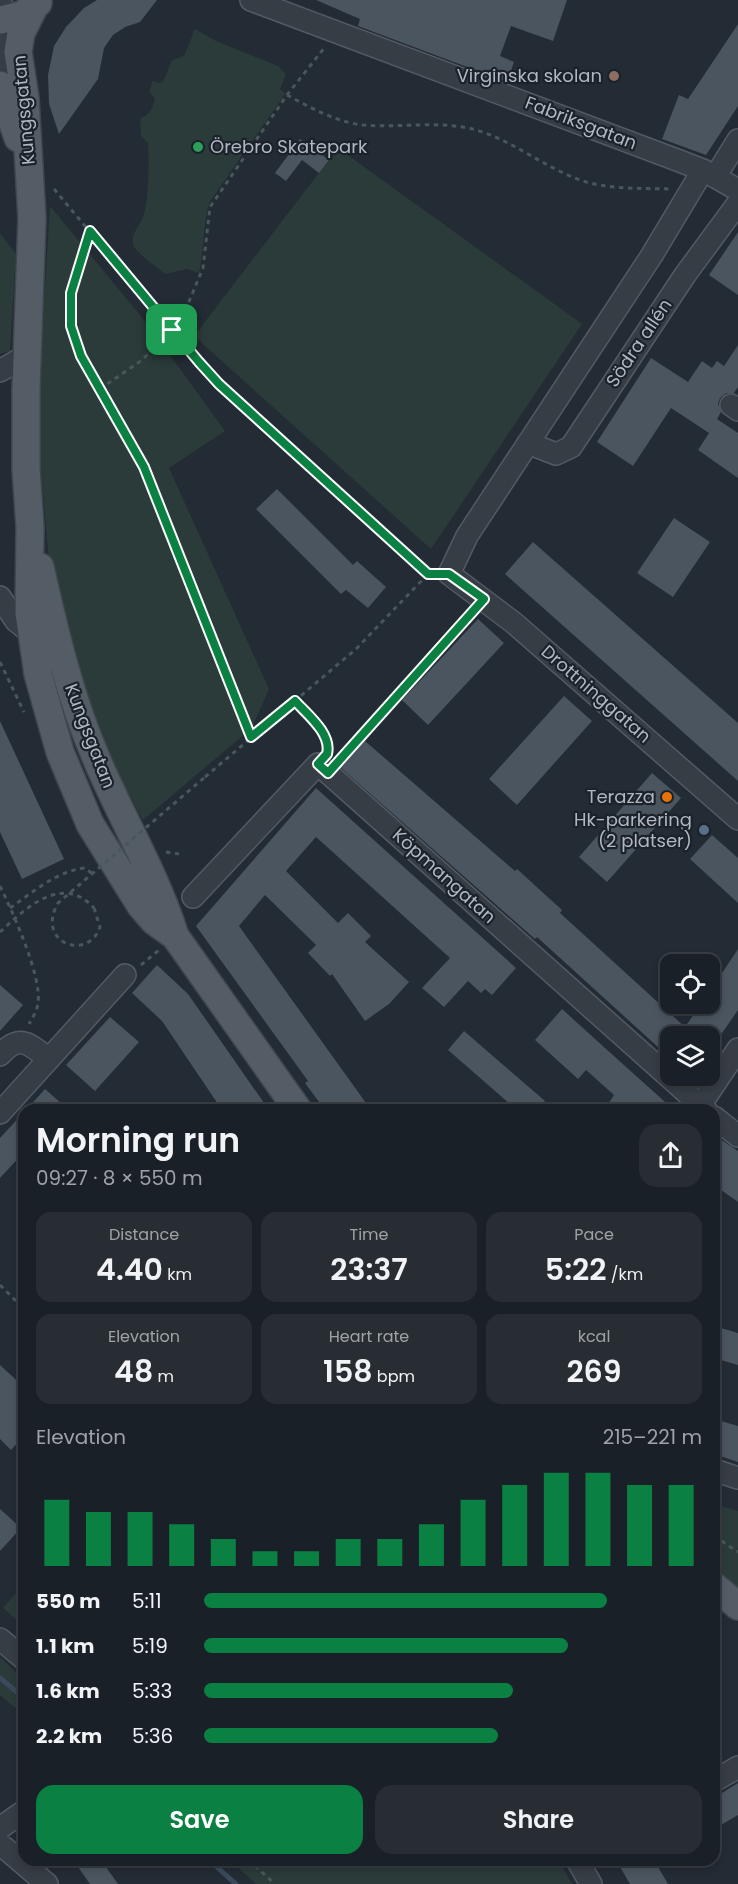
<!DOCTYPE html>
<meta charset="utf-8">
<style>
body{margin:0;font-family:Poppins,sans-serif;background:#272d33;color:#f1f3f6;height:100vh;display:flex;flex-direction:column;font-size:22px;white-space:nowrap}
*{box-sizing:border-box;margin:0}
p{font-size:20px;color:#9fa3a7}
.icon{flex:none;width:33px;height:33px;fill:none;stroke:currentColor;stroke-width:2;stroke-linecap:round;stroke-linejoin:round}
.map{position:relative;flex:1;overflow:hidden}
.side{position:absolute;left:18px;top:1104px;width:702px;height:762px;display:flex;flex-direction:column;background:#1a2027;border-radius:18px;box-shadow:0 3px 9px #0003,0 0 0 2px #383e44}
.side>*{flex:none}
.tools{position:absolute;left:660px;top:954px;display:grid;gap:12px}
.tools a{display:grid;place-items:center;width:60px;height:60px;border-radius:12px;background:#1a2027;box-shadow:0 3px 9px #0003,0 0 0 2px #383e44;font-size:30px}
.pin{position:absolute;display:grid;place-items:center;width:51px;height:51px;color:#fff;margin:-26px;border-radius:12px;box-shadow:0 3px 9px #0006}
.round{display:grid;place-items:center;flex:none;width:63px;height:63px;border-radius:18px;background:#272d33}
.head{display:flex;align-items:center;justify-content:space-between;height:102px;padding:0 18px}
h1{font-size:33px;font-weight:600;line-height:45px}
.stats{display:grid;grid-template-columns:repeat(3,1fr);gap:9px;height:102px;padding:6px 18px}
.stats div{display:grid;align-content:center;border-radius:15px;background:#272d33;text-align:center}
.stats b{font-size:30px;font-weight:600}
.stats small{font-size:16px;font-weight:400}
.stats p{font-size:16px}
.chart{height:168px;padding:12px 18px}
.chart p{display:flex;justify-content:space-between}
.chart svg{width:100%;height:108px;margin-top:6px;stroke:#0b8043;stroke-width:6}
.cta{display:flex;gap:12px;margin-top:auto;padding:12px 18px}
.cta a{flex:1;height:69px;border-radius:18px;background:#0b8043;color:#fff;font-size:24px;font-weight:600;line-height:69px;text-align:center}
.cta a+a{background:#272d33;color:#f1f3f6}
ul{padding:0 18px;list-style:none;font-size:20px}
li{display:grid;grid-template-columns:96px 72px 1fr;align-items:center;height:45px}
li i{height:15px;border-radius:8px;background:#0b8043}
.map>svg:first-child{display:block}
</style>
<div class="map">
<svg width="738" height="1884" viewBox="0 0 738 1884">
<rect width="100%" height="100%" fill="#232b34"/>
<path fill="#2b3b3a" d="M195,29l21,12 62,25 8,8 -6,15 5,5 -76,109c-6,23 -5,47 -10,70l-12,-4 -22,5c-8,-7 -26,-19 -31,-27 -5,-11 5,-20 9,-30 6,-16 6,-56 5,-74l-7,-7 -1,-17c10,-5 13,-10 15,-21l-6,-6 4,-12 4,3 6,-1 9,-22 12,-4z
M338,148l244,176 -151,225 -237,-213z
M50,206l99,120 76,105 -56,37 100,221 -17,39 -109,92 -60,-110 -33,-136 -11,-130 3,-107z
M0,233l16,21 -6,97 -10,3z
M714,1504l24,7v78l-24,-21z
M24,1584v42l-21,-18z
M0,1657l24,23v35l-24,-20z
M230,1860h328l14,24h-316z"/>
<g fill="none" stroke-linecap="round" stroke-linejoin="round">
<path stroke="#3a495b" stroke-width="5" d="M0,1678l24,20
M209,1860l27,24"/>
</g>
<path fill="#4b555f" d="M97,0h60l-17,22 -15,5 -12,8 -9,13 -6,31 -39,55 -10,-30 -1,-29 6,-29 12,-19 18,-19z
M316,0h251l-14,41 -42,-15 -11,30 14,6 -7,20 -149,-56 2,-7z
M738,24v82l-32,49 -44,-16 17,-44 9,4z
M300,139l29,21 -10,13 -17,-13 -16,21 -11,-8z
M738,232v63l-29,-20z
M738,345v42l-4,6h-8l-6,5 -2,6 3,8 -4,7 21,14v45l-40,-28 11,-17 -38,-25 -38,58 -36,-24 54,-84 37,24 14,-21 10,7 5,-7 7,5z
M277,489l76,76 4,-4 29,26 -18,21 -22,-18 -5,4 -85,-85z
M674,518l36,24 -37,55 -36,-24z
M533,542l205,181v58l-233,-207z
M478,619l26,24 -76,82 -26,-25z
M564,696l28,25 -75,84 -28,-26z
M0,721l64,138 -42,20 -22,-47z
M365,741l150,130 2,-2 45,41 -2,3 125,114 16,-23h9v-13l28,-42v61l-18,26h-50v22l-133,-121 -2,2 -194,-171z
M652,773l29,25 -74,84 -28,-25z
M316,788l200,180 -24,27 -7,-6 -4,4 -13,-12 -24,26 -22,-19 28,-30 -134,-121 -30,34 52,52 10,-10 23,23 -6,6 44,40 -20,22 -24,17 -33,-47 -2,2 -22,-23 8,-8 -51,-50 -26,31 132,184h-46l-20,-27 3,-2 -112,-155z
M712,835l26,23v45l-48,-44z
M157,965l31,29 81,116h-47l-60,-89 -30,-28z
M0,985l23,20 -23,26z
M562,1009l43,39 69,62h-70l10,-15 -28,-25 -8,9 -43,-39z
M110,1017l29,25 -44,49 -29,-26z
M464,1031l81,70 -8,9h-20l-69,-60z
M45,1089l24,21h-43z
M24,1112v40l-24,26v-40z
M714,1135l24,16v51l-24,-17z
M714,1326l24,7v32l-24,-7z
M0,1365l24,22v49l-13,14 -11,-11z
M714,1419l24,7v36l-24,-8z
M0,1509l21,19 -21,23z
M738,1783v32l-24,14v-31z
M73,1860h28l17,24h-28z
M616,1860h38l14,24h-38z"/>
<g fill="none" stroke-linecap="round" stroke-linejoin="round">
<g stroke="#535a63" stroke-width="24">
<path id="minor" d="M1,0l1,37 8,64
M251,0l426,160 26,10 35,20
M703,170l-51,85 -185,281 -18,38 65,49 224,196
M715,177l23,-37
M0,371l27,-16
M731,405l7,5
M528,443l28,11 15,-7 114,-172 53,-72
M0,597l16,24 16,13
M193,897l125,-133 388,346
M0,1055c20,-22 29,-11 49,4
M697,1110l41,-61
M0,1113l125,-138
M714,1117l24,19
M714,1470l24,8
M0,1639l24,20
M714,1781l24,-14
M0,1828l24,-17
M0,1844l47,40
M577,1860l14,24"/>
</g>
<g stroke="#3f464e" stroke-width="30">
<path id="major" d="M34,7l-13,26 -3,19 7,46 7,120 -6,171v80l4,58 -1,86 9,61 22,78 30,72 51,82 13,15 21,15
M0,20l22,-5 16,-12
M0,85l18,53
M40,567c15,66 30,131 57,193 25,59 59,115 78,176l123,174
M714,1586l24,20"/>
</g>
<path stroke="#48585a" stroke-width="3" stroke-dasharray="4.5 4.5" stroke-linecap="butt" d="M287,95c24,13 49,27 76,30 35,3 70,-4 105,3 38,8 71,36 107,50 29,12 63,10 94,11
M54,189l145,173 20,22 209,190
M90,231l-19,62v33l10,30 63,111 107,270
M100,389l42,-29 30,-30 16,-26 15,-36 7,-61 77,-112 38,-48
M0,662l24,50
M295,701l27,31 7,15
M342,758l129,-144
M205,777l151,-128 72,-75
M166,852l13,2
M0,886c12,25 42,90 38,117 -1,8 -5,14 -9,21
M10,908c23,-16 47,-37 75,-40l9,7
M0,932c26,-24 62,-59 94,-24
M141,965l18,-15
M0,1285l24,24
M714,1536l24,16
M248,1860l27,24"/>
<use href="#minor" stroke="#363d45" stroke-width="21"/>
<use href="#major" stroke="#545c65" stroke-width="27"/>
<path stroke="#48585a" stroke-width="3" stroke-dasharray="4.5 4.5" stroke-linecap="butt" d="M94,908l6,19c-12,35 -65,16 -42,-24l147,-126"/>
</g>
<g fill="none" stroke-linecap="round" stroke-linejoin="round">
<g stroke="#fff" stroke-width="12">
<path id="route" d="M90,231l109,131 20,22 209,190h21l35,25 -156,174 -10,-9 9,-10c5,-20 -19,-39 -32,-53l-44,36 -107,-270 -63,-111 -10,-30v-33z"/>
</g>
<use href="#route" stroke="#0b8043" stroke-width="8"/>
</g>
<circle fill="#8d6e63" stroke="#1b2229" stroke-width="2" cx="614" cy="76" r="6"/>
<circle fill="#2e9e5b" stroke="#1b2229" stroke-width="2" cx="198" cy="147" r="6"/>
<circle fill="#e8710a" stroke="#1b2229" stroke-width="2" cx="667" cy="797" r="6"/>
<circle fill="#5c6f8a" stroke="#1b2229" stroke-width="2" cx="704" cy="830" r="6"/>
<g text-anchor="middle" stroke-width="4.5" stroke-linejoin="round" paint-order="stroke">
<g font-size="18" fill="#b0b7c1" stroke="#1b2229" text-anchor="end">
<text x="602" y="82">Virginska skolan</text>
<text x="210" y="153" text-anchor="start">Örebro Skatepark</text>
<text x="655" y="803">Terazza</text>
<text x="692" y="826">Hk-parkering<tspan x="692" dy="21">(2 platser)</tspan></text>
</g>
<g font-size="18" fill="#b0b7c1" stroke="#1b2229">
<text transform="translate(24 110) rotate(-95)" y="6">Kungsgatan</text>
<text transform="translate(581 123) rotate(21)" y="6">Fabriksgatan</text>
<text transform="translate(639 343) rotate(-56)" y="6">Södra allén</text>
<text transform="translate(596 694) rotate(41)" y="6">Drottninggatan</text>
<text transform="translate(90 736) rotate(69)" y="6">Kungsgatan</text>
<text transform="translate(444 876) rotate(42)" y="6">Köpmangatan</text>
</g>
</g>
</svg>
<div class="tools">
<a><svg class="icon" aria-label="locate" viewBox="0 0 24 24"><circle cx="12" cy="12" r="6"/><path d="M12 2v4M12 18v4M2 12h4M18 12h4"/></svg></a>
<a><svg class="icon" aria-label="layers" viewBox="0 0 24 24"><path d="M12 4l9 5-9 5-9-5zM3 14l9 5 9-5"/></svg></a>
</div>
<div class="pin" style="left:172px;top:330px;background:#1e9e55"><svg class="icon" aria-label="arrive" viewBox="0 0 24 24"><path d="M6 21V4h12l-3 4 3 4H6"/></svg></div>
<section class="side">
<div class="head"><div><h1>Morning run</h1><p>09:27 · 8 × 550 m</p></div><a class="round"><svg class="icon" aria-label="share" viewBox="0 0 24 24"><path d="M12 15V3M7 8l5-5 5 5M5 13v7h14v-7"/></svg></a></div>
<div class="stats">
<div><p>Distance</p><b>4.40<small> km</small></b></div>
<div><p>Time</p><b>23:37</b></div>
<div><p>Pace</p><b>5:22<small> /km</small></b></div>
</div>
<div class="stats">
<div><p>Elevation</p><b>48<small> m</small></b></div>
<div><p>Heart rate</p><b>158<small> bpm</small></b></div>
<div><p>kcal</p><b>269</b></div>
</div>
<div class="chart"><p><span>Elevation</span>215–221 m</p>
<svg viewBox="0 0 160 44" preserveAspectRatio="none"><path d="M5 44V17M15 44V22M25 44V22M35 44V27M45 44V33M55 44V38M65 44V38M75 44V33M85 44V33M95 44V27M105 44V17M115 44V11M125 44V6M135 44V6M145 44V11M155 44V11"/></svg>
</div>
<ul>
<li><b>550 m</b>5:11<i style="width:81%"></i></li>
<li><b>1.1 km</b>5:19<i style="width:73%"></i></li>
<li><b>1.6 km</b>5:33<i style="width:62%"></i></li>
<li><b>2.2 km</b>5:36<i style="width:59%"></i></li>
</ul>
<div class="cta"><a>Save</a><a>Share</a></div>
</section>
</div>
